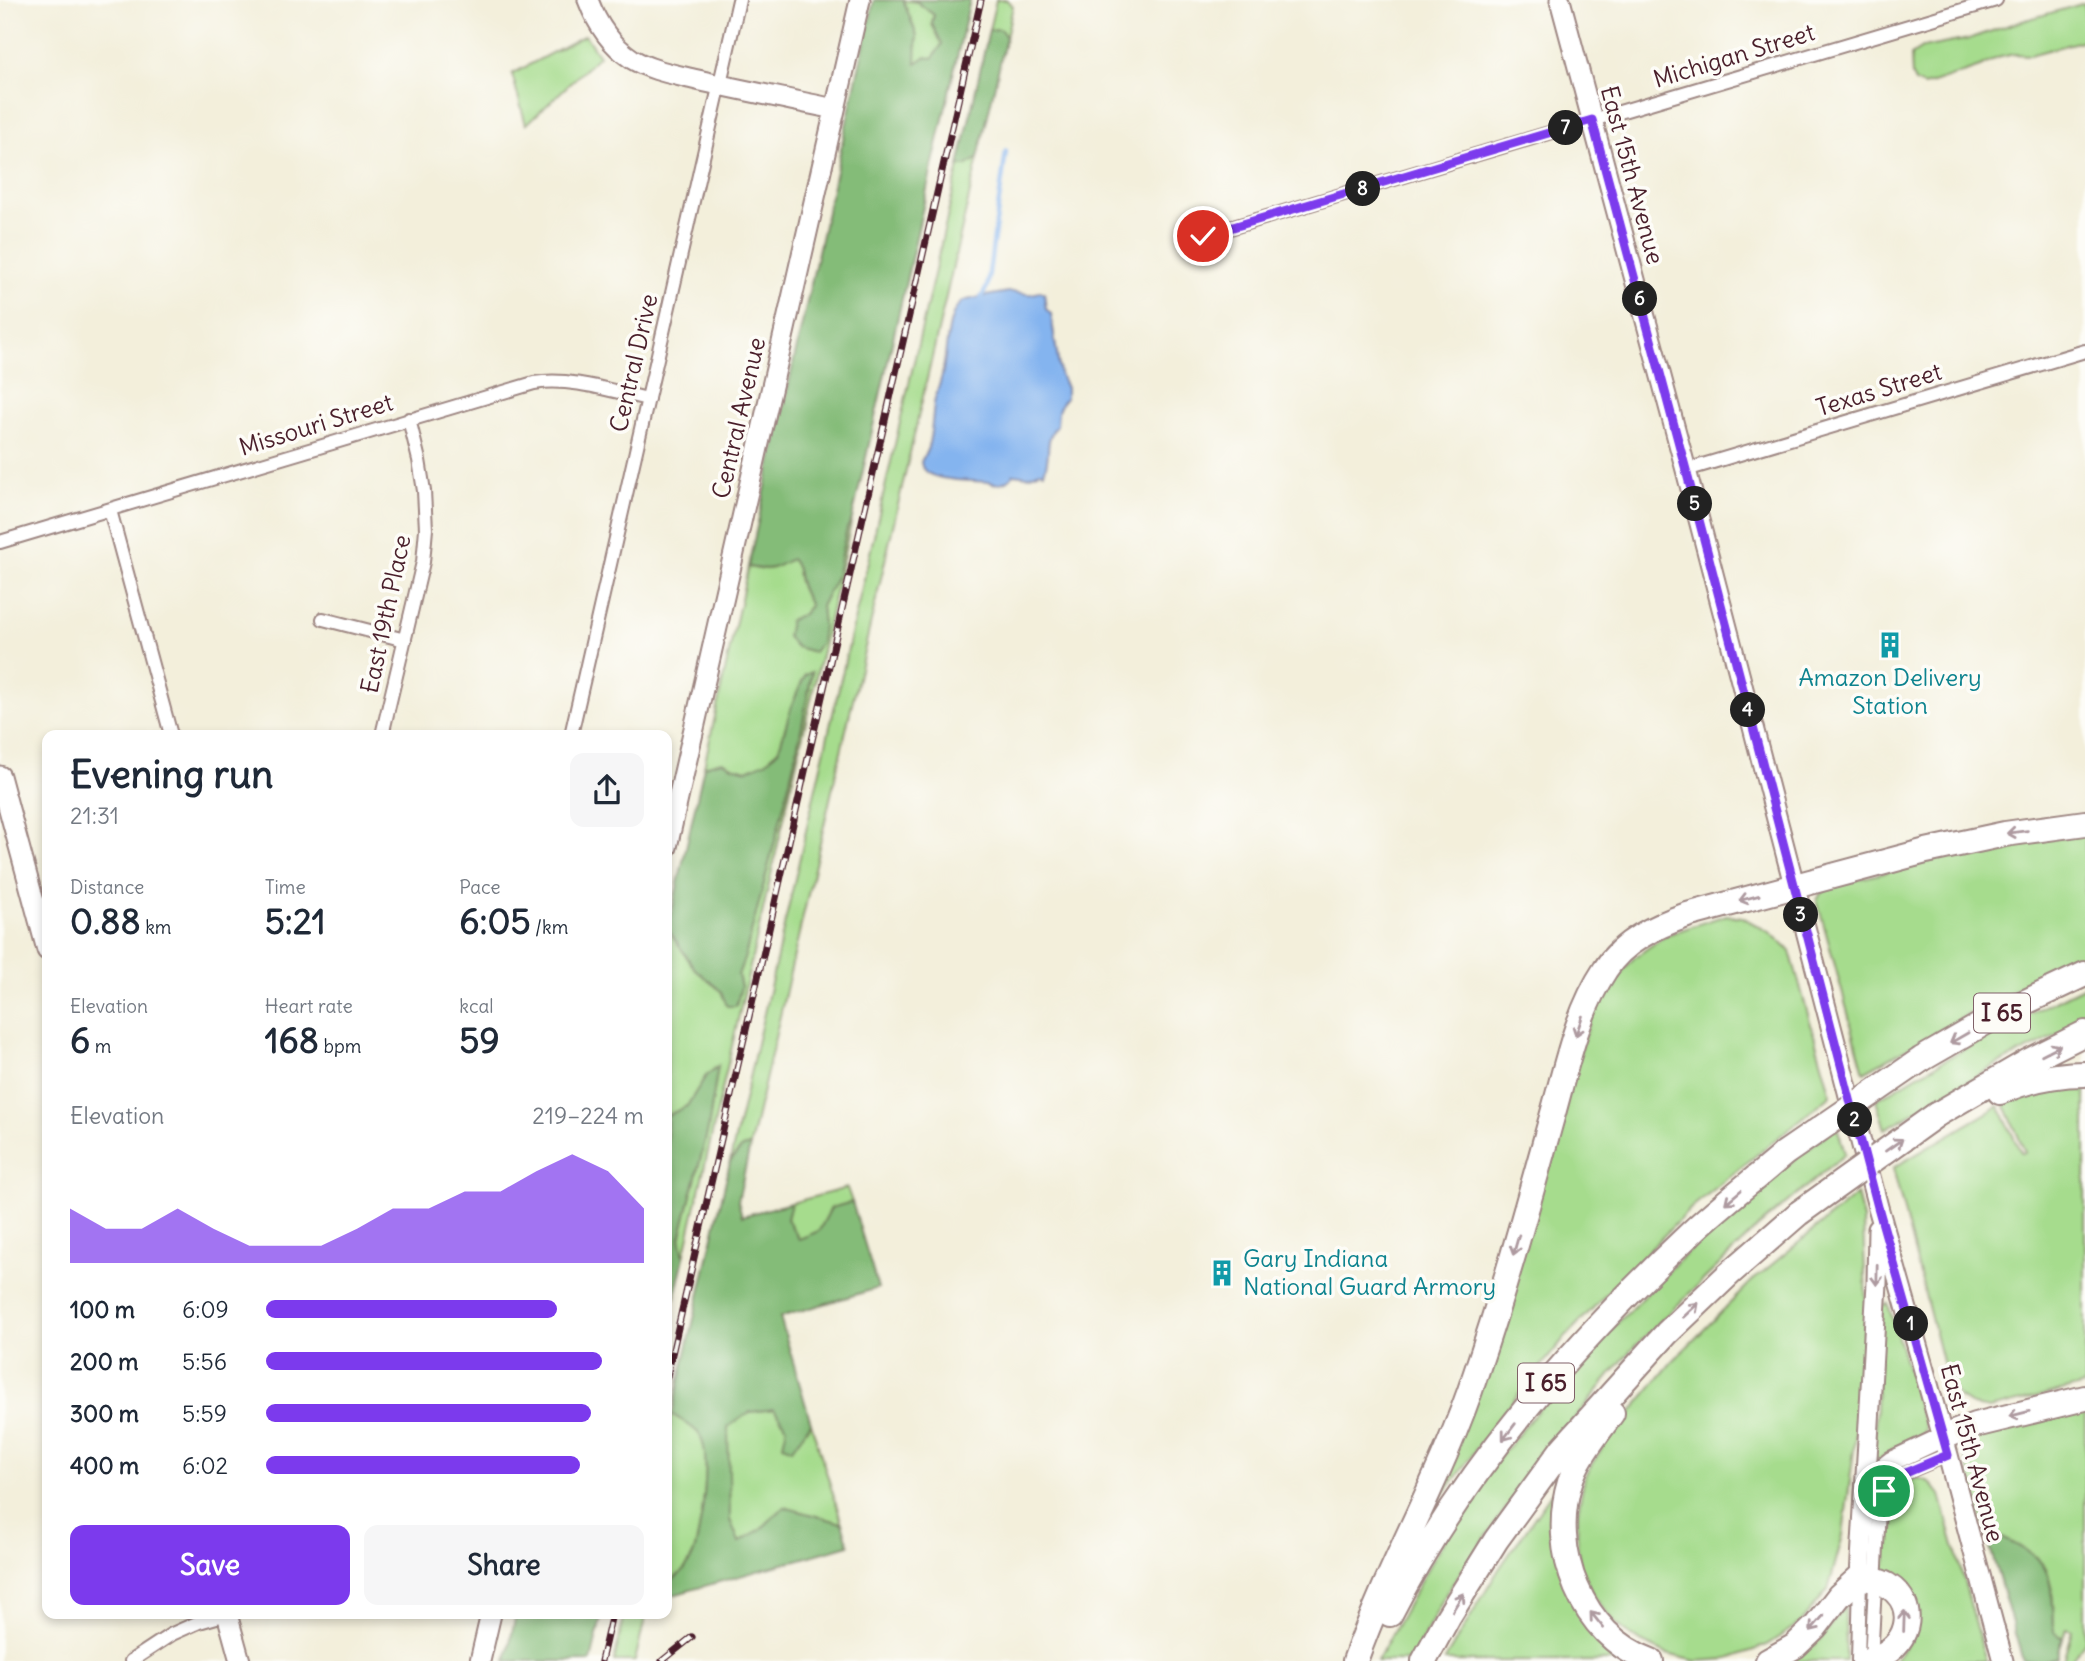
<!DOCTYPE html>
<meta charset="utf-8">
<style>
body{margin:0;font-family:Delius,sans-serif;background:#f6f6f7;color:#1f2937;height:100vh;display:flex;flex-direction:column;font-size:26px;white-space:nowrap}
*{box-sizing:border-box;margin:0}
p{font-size:23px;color:#747a83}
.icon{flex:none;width:38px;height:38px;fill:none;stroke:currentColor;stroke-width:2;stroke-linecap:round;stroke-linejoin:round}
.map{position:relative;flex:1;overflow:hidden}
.side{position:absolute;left:42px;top:730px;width:630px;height:889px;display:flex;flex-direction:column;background:#fff;border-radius:14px;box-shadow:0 4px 10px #0003}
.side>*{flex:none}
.pin{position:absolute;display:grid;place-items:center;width:60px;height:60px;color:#fff;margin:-30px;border:4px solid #fff;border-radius:50%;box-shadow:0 2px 7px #0007}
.km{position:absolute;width:35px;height:35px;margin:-18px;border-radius:50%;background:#222;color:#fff;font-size:19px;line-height:35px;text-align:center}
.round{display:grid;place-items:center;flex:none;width:74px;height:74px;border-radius:14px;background:#f6f6f7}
.overview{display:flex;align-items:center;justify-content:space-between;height:119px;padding:0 28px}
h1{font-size:38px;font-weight:800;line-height:52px}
.stats{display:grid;grid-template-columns:repeat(3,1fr);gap:10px;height:119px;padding:7px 28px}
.stats div{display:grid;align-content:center}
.stats b{font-size:35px;font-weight:800}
.stats small{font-size:19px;font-weight:400}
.stats p{font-size:19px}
.chart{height:196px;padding:14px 28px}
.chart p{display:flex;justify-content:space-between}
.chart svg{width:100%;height:126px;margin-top:7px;fill:#7c3aed;opacity:.7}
.action{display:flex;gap:14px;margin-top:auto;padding:14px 28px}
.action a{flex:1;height:80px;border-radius:14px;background:#7c3aed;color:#fff;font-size:28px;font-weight:800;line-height:80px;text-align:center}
.action a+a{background:#f6f6f7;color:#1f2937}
ul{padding:0 28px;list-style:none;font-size:23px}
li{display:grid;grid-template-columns:112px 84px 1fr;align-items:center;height:52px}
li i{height:18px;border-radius:9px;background:#7c3aed}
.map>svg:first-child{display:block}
</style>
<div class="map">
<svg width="2085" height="1661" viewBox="0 0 2085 1661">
<rect width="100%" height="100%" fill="#fdfcf7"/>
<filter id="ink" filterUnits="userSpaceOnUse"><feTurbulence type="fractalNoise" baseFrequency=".0143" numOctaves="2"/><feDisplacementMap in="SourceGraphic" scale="14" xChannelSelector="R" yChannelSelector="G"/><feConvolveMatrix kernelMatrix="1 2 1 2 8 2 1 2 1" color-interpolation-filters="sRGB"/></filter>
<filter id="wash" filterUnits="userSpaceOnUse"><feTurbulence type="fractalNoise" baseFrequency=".00686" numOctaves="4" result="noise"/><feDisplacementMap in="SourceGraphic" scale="28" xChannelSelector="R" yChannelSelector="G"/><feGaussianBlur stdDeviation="1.57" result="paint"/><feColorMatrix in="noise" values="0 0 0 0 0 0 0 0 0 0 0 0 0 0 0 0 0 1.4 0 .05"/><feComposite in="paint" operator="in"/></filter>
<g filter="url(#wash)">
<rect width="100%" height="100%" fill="#f3efdb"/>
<path fill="#a6dc8d" stroke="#787e5c" stroke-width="2" d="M903,0l14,2 17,13 -2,9 11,20 -10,14 -18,5 2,-27z
M996,0h12l5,6 -7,31 -6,-8 -11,1z
M2085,3v37l-55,15 -16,-1 -17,4 -17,9 -56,19 -9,-4 -3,-6 -1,-21 11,-7 47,-9 43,-15z
M585,35l14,21 -73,69 -14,-51z
M978,158l-228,988 -8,2 -12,13 229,-995 7,-1z
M852,519l-168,738 -4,-18 28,-110 10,-63 -12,10 -19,30 -20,10v-181l1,-6 27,40 26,22 6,14 14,-18 -3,-12 7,-19c24,-94 51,-188 67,-283l-7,2 -13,30 -13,44 -12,13 -20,8 -15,-4 -10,-5 -18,5 44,-199c20,4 26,3 43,-9 10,15 4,15 9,27 2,7 7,13 10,21l-8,9 -12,5 33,6 -2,-20 14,-26 12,-52z
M2085,834v122l-92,45 -129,71 -47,-172 4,-7 11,-7 137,-35z
M1726,915l16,2 29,16 19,18 41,144 -139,112 -72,73 -54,56 -69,84 -64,89 157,-488 13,-28 31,-35 32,-23z
M2085,986v36l-87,42 -113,65 -9,-29c68,-41 137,-79 209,-114z
M2054,1087l31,1v297l-95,24 -17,-3 -14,-9 -12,-16 -54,-213 106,-62 22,47 4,-1 -21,-49 13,-7z
M1837,1126l8,28 -87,73 -128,124 -94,115 -89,126 -36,69h-34l55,-101 50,-81 81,-100 116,-119 78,-72z
M847,1188l5,14 -21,6 -12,23 -20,9 -12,-21 4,-16z
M1857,1194l6,26 3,83 -11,138 -12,94 -15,55 -28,33 -35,23 -37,13 -32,2 -29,-7 -29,-13 -24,-19 -21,-27 -13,-28 -3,-24 1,-32 7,-36 19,-30 67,-82 80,-81z
M1888,1304l37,125 -5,9 -26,10 -14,11 -7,-1 9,-153z
M774,1409l13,18 14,7 10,-11 31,100 -58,-16 -23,22 -22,13 -9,-22 -3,-93 23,-15z
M2085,1409v232l-15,20h-7l9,-31 -6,-2 -3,10 -9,-6c0,-18 0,-55 -12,-69 -11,-13 -42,-26 -57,-33l-20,-72 3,-12 10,-10z
M672,1414c8,6 21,12 27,20 14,18 2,102 -7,123 -5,11 -11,17 -21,24l-1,15 -3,1v-159z
M1918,1478l12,4 10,13 46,166h-93l19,-23 -30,-66 4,-62 6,-14 14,-15z
M1559,1482l-6,47 72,132h-181l55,-92z
M1845,1606l1,55h-54l28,-21z
M625,1614h21l-11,47h-21z"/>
<path fill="#84bc78" stroke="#676e52" stroke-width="2" d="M874,0h29l14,36 -1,27 9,-6 8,1 9,-14 -10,-20 2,-9 -17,-13 -7,-2h60l-118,519 -5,9 -12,52 -14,26 2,20 -2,16 -7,10 -18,-5 -9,-10 3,-17 12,-5 8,-9c-3,-8 -9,-16 -10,-23 -4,-13 0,-12 -9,-24 -17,10 -22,12 -43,8z
M1000,29l6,8 -28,121 -12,8h-7l30,-136z
M812,672c-16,96 -43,190 -67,284l-7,19 3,12 -5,19h-9l-6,-15 -26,-22 -27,-40 36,-163 18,-5 10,5 15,4 20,-9 12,-12 13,-44 13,-30z
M718,1066l-10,63 -28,109 4,19 -17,74v-215l20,-10 19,-30z
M750,1146l-12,55 4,15 49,-13 -4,16 12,20 20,-8 12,-23 21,-6 26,86 -98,29 31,106 -19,26 -9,-4 4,-18 -13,-18 -24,3 -22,15 2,93 9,22 22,-13 23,-22 58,16 7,22 -179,51 1,-15c10,-7 16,-13 21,-24 9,-21 21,-105 7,-123 -6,-8 -19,-14 -27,-20l58,-252 12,-14z
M1985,1530c15,7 46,20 56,33 13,14 12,50 13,69l9,6 -6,19 -14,4h-20z
M516,1614h86l-11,47h-85z"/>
<path fill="#84b4ef" stroke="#676a8d" stroke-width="2" d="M1040,291l4,2 2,16 5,5 9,60 6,14v10c-9,9 -8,15 -9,27 -14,16 -5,29 -13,47l-4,-1 -12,5 -14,-2c-5,7 -16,12 -24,8 -15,-1 -53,-1 -64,-10 -4,-4 -4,-5 -5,-10 2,-5 6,-10 7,-15 4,-13 4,-29 6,-43 1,-9 5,-17 7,-25 6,-18 4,-66 21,-77 3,-3 41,-9 47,-10 12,-1 19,6 31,-1z"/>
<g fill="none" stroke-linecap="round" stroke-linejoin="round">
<path stroke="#84b4ef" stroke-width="4.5" d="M981,298l6,-11 19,-136"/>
</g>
</g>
<g filter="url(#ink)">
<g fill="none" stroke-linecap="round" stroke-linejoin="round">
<g stroke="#9e8783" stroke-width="16">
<path id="street" d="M1203,236l793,-236
M1686,470l399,-119
M110,510l61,225
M0,542l534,-159c37,-6 77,8 114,16
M323,619l82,21
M382,735l41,-173 3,-33 -2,-38 -5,-31 -10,-41
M571,735l168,-735
M131,1661l41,-27 27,-12 28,-8
M1858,1661l2,-83
M1871,1661l8,-152 5,-18 7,-12 57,-24"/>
</g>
<g stroke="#9e8783" stroke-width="23">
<path id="secondary" d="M588,0c9,24 23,45 44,59 18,11 41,15 61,20 47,11 95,20 142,30
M1560,0l126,470 192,737 70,248 55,206
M0,776l47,174
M667,847l193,-847
M1865,1493l12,-210 1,-54
M1860,1577l5,-84 13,-21 14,-11 51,-24
M227,1614l13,47
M480,1661l11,-47"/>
</g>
<g stroke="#9e8783" stroke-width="28">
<path id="highway" d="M1922,1059l76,-44 87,-41
M2000,1092c27,-12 55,-18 85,-18
M1936,1115l91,-53 58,-29
M1612,1413c-14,20 -35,45 -42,69 -21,67 11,154 81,179
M1943,1437l32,-12 110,-27
M1390,1614c74,-145 184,-271 302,-382 29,-27 62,-52 93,-79
M1355,1661c35,-98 89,-189 121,-288 28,-82 51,-166 74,-249 15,-51 25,-109 55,-154 18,-29 51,-44 82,-55l239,-64 79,-17 80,-11
M1424,1661l24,-44 48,-77 67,-92 104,-115 62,-59 70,-61
M1768,1661l27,-15 21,-20 23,-30 21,-19c9,2 19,3 27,8 34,21 21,65 -16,74"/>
</g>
<use href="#street" stroke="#fff" stroke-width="12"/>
<use href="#secondary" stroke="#fff" stroke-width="19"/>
<use href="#highway" stroke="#fff" stroke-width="24"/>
<g stroke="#4a1f2b" stroke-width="7">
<path id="rail" d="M667,1376l314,-1376
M601,1661l11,-47
M662,1661l30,-24"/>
</g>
<use href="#rail" stroke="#fdfcf7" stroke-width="4.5" stroke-dasharray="13" stroke-linecap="butt"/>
<g stroke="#9e8783" stroke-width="28" stroke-linecap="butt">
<path id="highway-bridge" d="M1785,1153l137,-94
M1799,1213l137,-98"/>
</g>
<use href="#highway-bridge" stroke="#fff" stroke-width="24"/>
</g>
<defs><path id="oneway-shaft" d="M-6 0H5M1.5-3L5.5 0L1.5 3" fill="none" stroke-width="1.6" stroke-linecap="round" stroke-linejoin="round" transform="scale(1.75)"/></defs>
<g stroke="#ae9aa0">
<use href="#oneway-shaft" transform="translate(2017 832) rotate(172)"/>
<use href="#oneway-shaft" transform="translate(1749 898) rotate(165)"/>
<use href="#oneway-shaft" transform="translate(1579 1026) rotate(109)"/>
<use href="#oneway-shaft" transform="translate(1959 1038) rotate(150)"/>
<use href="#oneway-shaft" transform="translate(2051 1050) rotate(-27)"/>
<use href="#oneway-shaft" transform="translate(1894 1145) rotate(-35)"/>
<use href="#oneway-shaft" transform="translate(1733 1197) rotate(140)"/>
<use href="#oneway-shaft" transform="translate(1516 1245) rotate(106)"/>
<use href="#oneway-shaft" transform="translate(1877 1275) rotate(91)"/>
<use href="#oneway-shaft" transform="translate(1691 1310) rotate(-43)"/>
<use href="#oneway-shaft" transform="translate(2019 1414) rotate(166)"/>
<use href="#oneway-shaft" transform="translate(1509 1432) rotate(127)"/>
<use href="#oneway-shaft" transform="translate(1458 1602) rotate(-58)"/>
<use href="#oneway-shaft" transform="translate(1597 1620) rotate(-129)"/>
<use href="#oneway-shaft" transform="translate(1904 1621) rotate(-88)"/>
<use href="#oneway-shaft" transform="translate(1817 1623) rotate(131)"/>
</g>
</g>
<g fill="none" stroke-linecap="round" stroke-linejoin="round" filter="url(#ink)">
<g stroke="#fff" stroke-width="14">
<path id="route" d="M1203,236l389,-116 94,350 192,737 70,248 -57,24 -7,12"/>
</g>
<use href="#route" stroke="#7c3aed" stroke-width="9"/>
</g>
<defs>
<g id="building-bare" transform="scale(2.1)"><path d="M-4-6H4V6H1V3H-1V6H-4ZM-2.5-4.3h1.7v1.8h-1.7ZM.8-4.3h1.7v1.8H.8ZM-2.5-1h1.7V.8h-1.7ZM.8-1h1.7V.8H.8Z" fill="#0f9aa8" stroke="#fdfcf7" stroke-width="2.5" paint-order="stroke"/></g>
</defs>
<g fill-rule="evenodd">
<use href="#building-bare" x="1890" y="645"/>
<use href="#building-bare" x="1222" y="1273"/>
</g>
<g text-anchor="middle" stroke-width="7" stroke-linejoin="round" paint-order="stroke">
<g fill="#fdfcf7" stroke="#806168" stroke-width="2">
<rect x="1974" y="993.5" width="56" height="39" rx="5"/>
<rect x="1518" y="1363.5" width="56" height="39" rx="5"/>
</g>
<g font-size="23" font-weight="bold" fill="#4a1f2b">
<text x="2002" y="1021">I 65</text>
<text x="1546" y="1391">I 65</text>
</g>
<g font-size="24" fill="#4a1f2b" stroke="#fdfcf7">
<text transform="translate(1734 56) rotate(-17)" y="8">Michigan Street</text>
<text transform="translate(1632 175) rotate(75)" y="8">East 15th Avenue</text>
<text transform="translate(634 363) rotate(-77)" y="8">Central Drive</text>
<text transform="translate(1879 390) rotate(-17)" y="8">Texas Street</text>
<text transform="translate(739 418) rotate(-77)" y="8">Central Avenue</text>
<text transform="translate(316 425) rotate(-17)" y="8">Missouri Street</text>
<text transform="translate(386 614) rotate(-78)" y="8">East 19th Place</text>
<text transform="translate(1972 1453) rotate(75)" y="8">East 15th Avenue</text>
</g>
<g font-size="24" fill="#0d838f" stroke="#fdfcf7">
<text x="1890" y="686">Amazon Delivery<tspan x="1890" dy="28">Station</tspan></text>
<text x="1243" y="1267" text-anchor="start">Gary Indiana<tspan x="1243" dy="28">National Guard Armory</tspan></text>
</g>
</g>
</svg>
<div class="pin" style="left:1884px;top:1491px;background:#1e9e55"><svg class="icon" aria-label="arrive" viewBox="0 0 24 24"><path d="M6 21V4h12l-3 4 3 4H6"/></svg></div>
<div class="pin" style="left:1203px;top:236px;background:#d93025"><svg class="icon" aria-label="check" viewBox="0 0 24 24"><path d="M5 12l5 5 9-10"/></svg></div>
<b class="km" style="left:1911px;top:1324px">1</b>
<b class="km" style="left:1855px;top:1120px">2</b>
<b class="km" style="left:1801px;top:915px">3</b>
<b class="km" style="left:1748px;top:710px">4</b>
<b class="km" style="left:1695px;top:504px">5</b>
<b class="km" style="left:1640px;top:299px">6</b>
<b class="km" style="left:1566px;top:128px">7</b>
<b class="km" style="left:1363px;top:189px">8</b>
<section class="side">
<div class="overview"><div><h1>Evening run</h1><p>21:31</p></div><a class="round"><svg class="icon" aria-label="share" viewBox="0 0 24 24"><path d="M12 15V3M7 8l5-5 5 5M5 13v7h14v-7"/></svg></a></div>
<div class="stats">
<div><p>Distance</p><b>0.88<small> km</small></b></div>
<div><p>Time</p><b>5:21</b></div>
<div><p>Pace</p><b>6:05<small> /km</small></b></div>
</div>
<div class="stats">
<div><p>Elevation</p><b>6<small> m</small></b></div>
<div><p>Heart rate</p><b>168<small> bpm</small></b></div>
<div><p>kcal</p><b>59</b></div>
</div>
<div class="chart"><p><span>Elevation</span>219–224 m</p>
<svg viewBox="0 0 160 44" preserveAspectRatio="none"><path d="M0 44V25L10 32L20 32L30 25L40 32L50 38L60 38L70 38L80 32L90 25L100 25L110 19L120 19L130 12L140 6L150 12L160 25V44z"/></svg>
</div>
<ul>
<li><b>100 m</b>6:09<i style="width:77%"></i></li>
<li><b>200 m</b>5:56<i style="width:89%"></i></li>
<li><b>300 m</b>5:59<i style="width:86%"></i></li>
<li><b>400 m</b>6:02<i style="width:83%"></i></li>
</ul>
<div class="action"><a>Save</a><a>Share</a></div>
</section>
</div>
